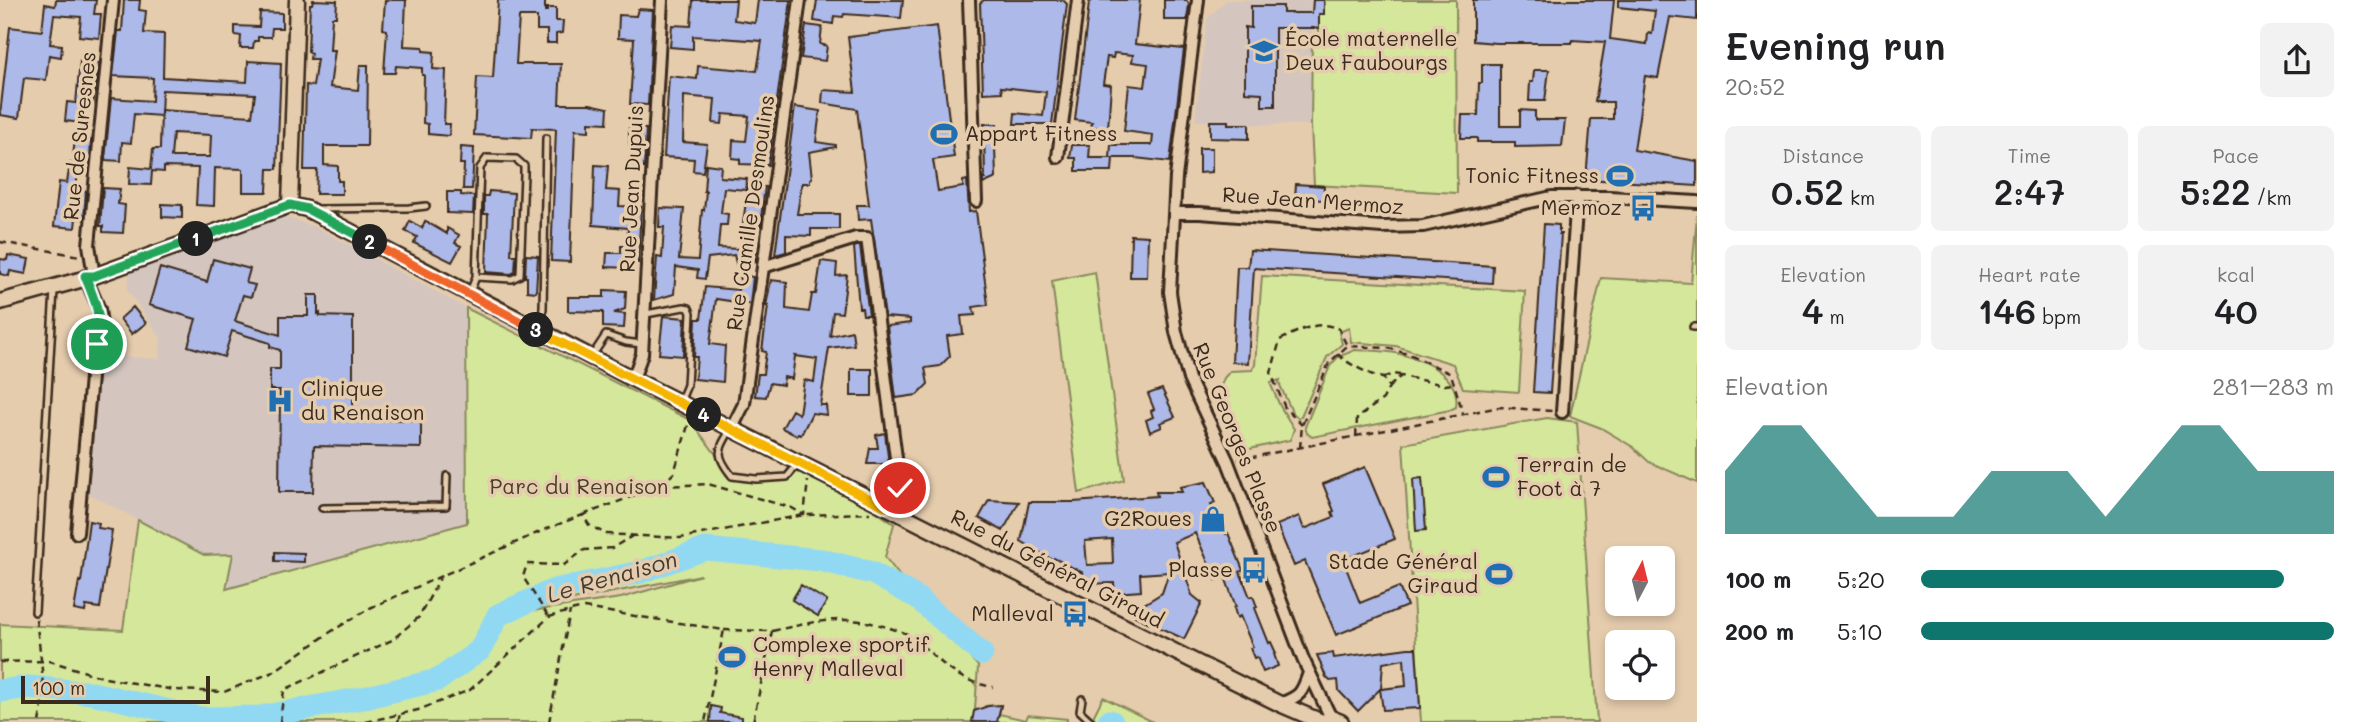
<!DOCTYPE html>
<meta charset="utf-8">
<style>
body{margin:0;font-family:Mali,sans-serif;background:#f2f2f2;color:#202124;height:100vh;display:flex;flex-direction:column;font-size:26px;white-space:nowrap}
*{box-sizing:border-box;margin:0}
p{font-size:23px;color:#757577}
.icon{flex:none;width:38px;height:38px;fill:none;stroke:currentColor;stroke-width:2;stroke-linecap:round;stroke-linejoin:round}
.map{position:relative;flex:1;overflow:hidden}
.side{display:flex;flex-direction:column;background:#fff;width:665px}
.side>*{flex:none}
.needle{width:46px;rotate:7deg}
.buttons{position:absolute;left:1605px;top:546px;display:grid;gap:14px}
.buttons a{display:grid;place-items:center;width:70px;height:70px;border-radius:10px;background:#fff;box-shadow:0 4px 10px #0003;font-size:35px}
.scale{position:absolute;left:21px;bottom:18px;width:189px;box-sizing:border-box;padding-left:7px;border:4px solid #3b2a1e;border-top:0;font-size:19px;line-height:24px;white-space:nowrap;color:#3b2a1e;-webkit-text-stroke:5px #e5ccad;paint-order:stroke}
.pin{position:absolute;display:grid;place-items:center;width:60px;height:60px;color:#fff;margin:-30px;border:4px solid #fff;border-radius:50%;box-shadow:0 2px 7px #0007}
.km{position:absolute;width:35px;height:35px;margin:-18px;border-radius:50%;background:#222;color:#fff;font-size:19px;line-height:35px;text-align:center}
.round{display:grid;place-items:center;flex:none;width:74px;height:74px;border-radius:10px;background:#f2f2f2}
.overview{display:flex;align-items:center;justify-content:space-between;height:119px;padding:0 28px}
h1{font-size:38px;font-weight:600;line-height:52px}
.metrics{display:grid;grid-template-columns:repeat(3,1fr);gap:10px;height:119px;padding:7px 28px}
.metrics div{display:grid;align-content:center;border-radius:10px;background:#f2f2f2;text-align:center}
.metrics b{font-size:35px;font-weight:600}
.metrics small{font-size:19px;font-weight:400}
.metrics p{font-size:19px}
.chart{height:196px;padding:14px 28px}
.chart p{display:flex;justify-content:space-between}
.chart svg{width:100%;height:126px;margin-top:7px;fill:#0f766e;opacity:.7}
ul{padding:0 28px;list-style:none;font-size:23px}
li{display:grid;grid-template-columns:112px 84px 1fr;align-items:center;height:52px}
li i{height:18px;border-radius:9px;background:#0f766e}
main{display:flex;flex:1;min-height:0}
.map>svg:first-child{display:block}
</style>
<main>
<div class="map">
<svg width="1697" height="722" viewBox="0 0 1697 722">
<rect width="100%" height="100%" fill="#e5ccad"/>
<filter id="ink" filterUnits="userSpaceOnUse"><feTurbulence type="fractalNoise" baseFrequency=".0143" numOctaves="2"/><feDisplacementMap in="SourceGraphic" scale="14" xChannelSelector="R" yChannelSelector="G"/><feConvolveMatrix kernelMatrix="1 2 1 2 8 2 1 2 1" color-interpolation-filters="sRGB"/></filter>
<g filter="url(#ink)">
<path fill="#d4c6bf" d="M1226,0h87l-2,125 -83,-1v-3h-33l12,-102z
M282,218l10,1 24,8 150,81 2,215 -243,67 7,-36 -28,1 -118,-63 11,-128 5,-5 16,-3 41,3 2,-20 -34,-50 3,-20 41,-17z"/>
<path fill="#d5e79b" stroke="#88885c" stroke-width="2" fill-rule="evenodd" d="M1324,0h132l1,193 -143,-8 -3,-60 1,-88 7,-1v-18l-4,-4h9z
M1697,215v268l-48,-21 -16,-15 -32,-19 -31,-12 31,-138 90,5z
M1095,272l29,208 -45,13 -27,-212z
M1262,276l263,15 -6,101 -56,-4 -10,-24 -57,-18 -45,-4 -2,-14 -10,4 3,12 -15,13 -26,59 -3,2 -6,-6 -13,-29 1,-3 -10,3 10,23 14,23 -4,11 -45,10 -24,-64 3,-8 6,-7 22,-1 3,-5z
M466,308l224,112 42,56 54,3 13,-17 68,43 27,19 -9,33 31,40 62,69 -3,43 8,2 2,-5 16,-1 -2,9 27,6 2,-5 39,4v3h-1067v-98l123,6 15,-110 66,35 29,-1 -7,35 241,-66zM701,575l-80,23 -83,12 4,-4z
M1355,350c14,1 31,0 45,4 25,6 61,22 56,53l-6,3 -138,27 -5,-4 -2,-6 25,-61 8,-9z
M1547,418l30,4 20,300h-176l-18,-278z
M1103,697l50,25h-54l-6,-5z"/>
<g fill="none" stroke-linecap="round" stroke-linejoin="round">
<path stroke="#91d9f3" stroke-width="23" d="M0,691l29,-4 63,6 108,25 60,-1 103,-19 75,-18 42,-30 18,-35 56,-25 87,-18 64,-23 116,11 51,13 44,24 66,57
M1109,721l3,1"/>
</g>
<path fill="#acb9e9" stroke="#3b2a1e" stroke-width="2" fill-rule="evenodd" d="M56,0h40l-2,14h7l-2,24 -20,-2 2,-19 -27,-2 -4,29 12,1 -1,12 -12,-2 -3,25 -22,-2 -5,40 -19,-3 10,-88 32,4 3,-27 10,2z
M124,0h16l-1,10 7,1 -2,22 20,1 -1,43 84,5 1,-21 33,2 -4,106h-9l-1,23h-24v-23l-28,-1 -1,38 -18,-1 2,-37 -34,-1v5l-12,-1 -1,14 -22,-1 1,-17 21,2 2,-20h7l1,-39 91,6 3,-22 -93,-4 -1,26 -27,-2 -3,29 -9,-1 -1,19 -16,-1 6,-62 41,3 1,-23 -40,-2 5,-45h4zM173,133l38,2 -1,22h-39z
M313,0l24,1 -1,16h-4l-2,33h5l-5,37 28,3 2,-25h8l-1,81h-43v19l14,1v15h4v13h-26l1,-24h-13l2,-85 7,1 4,-27h-7l1,-6 -3,-1 2,-48h2z
M385,0h21l-2,46 19,1v4l11,1 -1,17 13,1 -2,54h6l-1,12 -21,-2v-10l-5,-1 1,-48h-2v-7l-26,-2 -1,7h-11l3,-43 -4,-1z
M498,0h47v11h2v-3h9v13h7l-1,12 -6,1v9h-9v-13h-10v-13h-18l-3,47h45l-2,40h31l18,4 -1,15 -18,-1v9l-14,-1 -5,132 -19,-1 5,-132 -24,-1 -1,10 -57,-3 3,-58 16,1z
M693,0h43l-2,20 21,3 3,-23h33l-23,165 -28,-1v-5l-8,-1 1,-18 13,1 3,-25 -26,-2 -1,10 -9,-1 2,-24 -31,-3 -1,46 24,2 -4,28 -10,-1 1,-12 -30,-2 5,-81 28,3 1,-13 59,5 5,-30 -69,-5v13l-23,-2 2,-22 19,1z
M817,0h86l-2,18 -57,-4 -1,3 -9,-1 -1,8 -19,-3z
M984,0h79l4,4 -15,120h-38l1,-11 28,3 3,-24 -45,-5 1,5 -19,1 -3,-90z
M1093,0h47l-5,44 49,5 -14,113 -35,-4h-25l1,-13h41l1,-10 -29,-4 5,-46 16,2 3,-23 -16,-2 1,-7 -19,-2 -1,5 -6,-1 -4,27 8,1 -3,44 -17,-2 1,-5 -17,-2 14,-117z
M1164,0h22l3,4 -2,16h-23z
M1313,0h11v14h-5v14h-44v78h-13v-13l-17,-1v-65l6,1v-22h32v7h29z
M1473,0h141l-4,39 37,5 1,-11 4,1 3,-23 -37,-4v-7h79v20l-27,-3 -12,61 -13,-2 -11,74 63,11v25l-111,-7 5,-60h22v-17h-18l10,-60 -33,-2v3h-76l-23,-2z
M638,9l15,1 -5,95 -18,-1 4,-65 -16,-1 1,-23 17,1z
M260,12l22,1v15h-10l-1,9h-13v4h-4l-1,7h-13l1,-12 -6,-1v-9l24,1z
M806,25l16,2 -2,17 7,2 -2,15 -24,-3z
M937,26l17,131 -21,3 5,31 25,-4v-6l4,-1 2,32 7,-1 12,94 -15,2 2,8 -14,1 2,18 -16,2 3,20 -10,10 -15,2 3,16 -11,11 -21,3 -9,-72 23,-3v-4l-25,-2 -14,-98 -13,1 -1,-15h12l-12,-96 -35,-6 1,-13 32,2 -7,-55z
M80,61l19,2 -6,42 -17,-2z
M1482,64h18v62h20v-16l15,1v9h30l-3,26 -47,1v-5h-38v-4h-16l1,-23h16l1,-32h3z
M1534,70h15l-4,31h-16l1,-19h3z
M67,102l17,2 -2,19 -17,-2z
M795,107l25,4 -4,31 20,3v2l-27,5 3,26 -2,1v4h-8l-5,31h42v15h-28v7l-25,-1v17l-11,3z
M1210,121h18v3h21v15l-39,-1z
M984,124h13v22h-2l1,32 -13,6v-5h2z
M629,128l17,1 -2,39h-10l1,-23h-6z
M75,138l16,2 -1,19 -17,-2z
M1072,145h18l-1,13h24l-1,13h-36v-13h-6z
M461,147l13,1 -2,41h-9l1,-25h-4z
M1199,148h13v24l-13,1z
M70,163l9,1 -3,25 10,2 -2,28 -8,-1 -1,10 -21,-2 5,-44 8,1z
M706,164l15,2 -1,11 27,2 -1,11 -22,-2 -3,25 7,1 -1,11h-7l-2,23 21,1v2h17l-1,11 -18,5 -3,-12 -26,3 -3,21 -8,-1 1,-8 -22,-3 -2,27 -20,6 3,-43 5,1 2,-31h-5l1,-19 24,1 -5,50 19,1 4,-50h2l2,-19h-2z
M595,165l13,1 -2,24 14,1 -1,15 22,1 -3,56h-8v5l-24,-1 1,-14h14v-7h6l1,-18 -35,-3z
M1296,184l28,2 -1,14 -28,-2z
M748,185l17,2 -5,39 -17,-2z
M103,188l17,1 -2,15 7,1 -2,28 -20,-1v-6h-3z
M489,191l25,2 -3,62h5l-1,17 -4,2 -25,-2 2,-58h-4v-18h4z
M447,192h14v3l13,1 -1,18 -26,-1z
M162,204l20,1v13l-20,-1z
M410,221l12,7 3,-7 22,13v-6l12,7 -4,8 6,3 -9,16 -38,-19 3,-6 -12,-6z
M1544,224l15,1v9h2l-11,159 -17,-1z
M1131,235l17,1 -1,41h-17z
M857,246h3l9,69h-6l-1,-7h-3l-5,-61z
M1250,250l243,16 -1,17 -238,-15 -6,95 -16,-1 5,-95h11z
M8,255l21,4 -3,15 -16,-3 -1,5 -9,-2v-15l7,1z
M526,255l12,1 -2,36 -9,-1v-14h-2z
M213,259l37,10 -4,14 9,2 -4,12 -8,-2 -8,26 45,14v-19h28v-21h10v19l2,-1v3l33,1v95h3v7l65,1v28l-107,-2 -1,46h-34l1,-102h-10v-21h10v-19l-10,-3v-4l-38,-12 -8,26 -36,-11 8,-27 -47,-14 11,-37 47,14z
M821,261l16,2 -1,13 11,-1 -5,38 -9,-1 -3,24 22,-5 2,14 -25,3 -9,57h6l1,10 -15,-2 -11,22 -3,-1 -1,2 -15,-8 10,-18 7,4 5,-34 10,2 3,-23 -22,-3 -3,23 -8,-2 -1,8 -13,-2 -4,14 -11,-1 3,-22h5l3,-22 -4,-1 6,-45h-2l5,-26 16,2 -1,27 23,3 3,-18h4z
M741,275l12,2 -3,27 -34,-5 -6,45 15,2 -2,36 -28,-3 2,-22h-3l2,-38h5l4,-32 33,3z
M604,290l22,1 -1,18 -11,4 11,1 -1,14 -21,-1v-15l-35,-1v-14h36z
M133,307l13,16 -14,11 -12,-15z
M663,316l22,2 -2,38 -24,-2z
M851,369h21v27h-21z
M1162,389l13,28 -15,6 2,4 -12,5 -4,-12 7,-3 -2,-6 3,-2 -6,-15z
M885,433l4,31h-22l3,-16h8l-2,-13z
M1365,467l30,72 -52,21 17,43 39,-16 8,19 -71,29 -31,-74 -11,5 -17,-41 22,-9 5,13 30,-12 -2,-5 2,-1 -11,-27z
M1422,478l4,52 -10,1 -3,-52z
M1206,482l9,21 -4,2 9,23 3,-1 3,7 2,-1 15,37 -3,2 10,25 3,-1 4,11 -2,1 14,35 2,-1 5,11 -2,1 4,12 -15,6 -6,-15 -3,1 -4,-10 3,-1 -13,-31 -3,2 -3,-10 2,-1 -11,-30 -9,3 -21,-47 -21,9 18,53 10,8 -18,36 -49,-23 6,-10 21,-13 7,-21 -29,2 1,17 -26,2 -1,-10 -30,1 -1,-11 -29,-15 -1,2 -32,-19 8,-39h44l84,-6 -1,-4h26l-2,-5zM1112,539l1,25 -26,1 -2,-24z
M989,500l30,2 -16,29 -24,-13z
M89,521l10,2 -1,5 14,2 -12,78 -14,-2 -1,6 -11,-2 5,-29 2,1z
M275,552l29,1v9l-29,-1z
M801,585l26,16 -9,15 -26,-16z
M1408,648h8l4,60 -37,2 -3,-21 -22,22 -19,-20 -1,-11 -8,1 -4,-4 -9,-22 16,-2 1,5zM1404,659l2,27 -25,3 2,-26z
M1001,705l-4,17h-25l2,-11 14,-5z
M711,706l10,2 -1,5 22,4v5h-32z"/>
<g fill="none" stroke-linecap="round" stroke-linejoin="round">
<g stroke="#3b2a1e" stroke-width="10">
<path id="service" d="M318,209l91,-1 17,-2
M470,292l6,-15 4,-109 7,-10 29,1 8,7v9l-4,100 -8,4 -36,-2
M646,314l38,-7 5,1 2,5 -4,72 -7,17
M538,327l5,-18 3,-171
M1693,327h4
M592,356l14,-21 20,7 16,2
M730,431c-13,20 -14,25 2,45l24,3 31,-2 10,-12
M322,508l124,-2 1,-30
M35,612l19,-322
M1082,699l-2,12 12,11"/>
</g>
<g stroke="#3b2a1e" stroke-width="16">
<path id="minor" d="M969,0l7,201
M1198,0l-22,177 -6,115 6,40 13,47 39,83 75,197 28,59
M1058,157l20,-157
M1175,213h25l182,14 41,-1 129,-29h57l88,5
M763,267l93,-29h11l33,250 -14,19
M94,276l-5,-31 24,-245
M633,379l9,-25 20,-354
M1562,412l15,-216
M732,428l12,-24 56,-404
M77,533l16,-178 8,-29 -2,-17 -14,-33
M1280,704c21,-8 22,-11 29,-31"/>
</g>
<g stroke="#3b2a1e" stroke-width="19">
<path id="tertiary" d="M290,205l17,4 326,170 414,209 233,116 42,18
M290,205l7,-205
M0,302l94,-26 196,-71
M1324,722l7,-4 10,4"/>
</g>
<path stroke="#3b2a1e" stroke-width="2.5" stroke-dasharray="7 5" stroke-linecap="butt" d="M0,242l80,14
M1338,354c6,8 34,22 45,24l6,9 -6,12 -26,19 -1,20
M1383,378l10,-4 7,1
M1389,387l12,-11 44,9 9,-1
M1302,425l-17,-17 -14,-35 9,-33c19,-9 38,-21 59,-11l8,17
M1300,448l2,-23 27,-62 18,-17 41,2 26,8 37,18 12,39
M1238,460l261,-53 53,4
M661,485l13,-12 15,-51
M583,515l77,-29 48,-2 84,24 12,7 4,-34
M548,616l-25,-39 4,-13 37,1 20,-15 28,-2 22,-13
M36,619c4,34 11,69 3,103
M724,630l48,1 -19,91
M772,631c46,-10 74,-18 121,-2 6,2 14,4 19,8 30,24 40,43 81,50
M0,662l50,-1 55,17 69,12 50,2 49,-20 59,-41 38,-23 176,-79 37,-14 6,10 17,9 74,4 124,-23 66,-2
M280,722l4,-32 108,-50 27,-23 21,-39
M366,722l52,-12 52,-20 79,-73 21,-6 14,-3 140,22 -19,92
M398,722l2,-8
M549,722l21,-111"/>
<use href="#service" stroke="#e5ccad" stroke-width="5"/>
<use href="#minor" stroke="#e5ccad" stroke-width="10"/>
<use href="#tertiary" stroke="#e5ccad" stroke-width="14"/>
</g>
</g>
<g fill="none" stroke-linecap="round" stroke-linejoin="round" filter="url(#ink)">
<g stroke="#fff" stroke-width="14">
<path id="split-1" d="M97,344c6,-26 -2,-44 -12,-68h9l102,-37"/>
</g>
<g stroke="#fff" stroke-width="14">
<path id="split-2" d="M196,239l94,-34 17,4 63,33"/>
</g>
<g stroke="#fff" stroke-width="14">
<path id="split-3" d="M370,242l166,88"/>
</g>
<g stroke="#fff" stroke-width="14">
<path id="split-4" d="M536,330l168,85"/>
</g>
<g stroke="#fff" stroke-width="14">
<path id="split-5" d="M704,415l182,92 14,-19"/>
</g>
<use href="#split-1" stroke="#22a559" stroke-width="9"/>
<use href="#split-2" stroke="#22a559" stroke-width="9"/>
<use href="#split-3" stroke="#f0652b" stroke-width="9"/>
<use href="#split-4" stroke="#f5b400" stroke-width="9"/>
<use href="#split-5" stroke="#f5b400" stroke-width="9"/>
</g>
<defs>
<g id="school-bare" transform="scale(2.1)"><path d="M0-5L7-2L0 1L-7-2ZM-4 1L0 2.5L4 1V4Q0 6-4 4Z" fill="#1f6fb2" stroke="#e5ccad" stroke-width="2.5" paint-order="stroke"/></g>
<g id="stadium-bare" transform="scale(2.1)"><path d="M0-5a6.5 5 0 1 0 0 10a6.5 5 0 1 0 0-10ZM-3.5-1.8h7v3.6h-7Z" fill="#1f6fb2" stroke="#e5ccad" stroke-width="2.5" paint-order="stroke"/></g>
<g id="bus-bare" transform="scale(2.1)"><path d="M-5-6H5V4H4V6H2V4H-2V6H-4V4H-5ZM-3.5-4V0h7V-4ZM-3.5 1.2v1.5H-2V1.2ZM2 1.2v1.5H3.5V1.2Z" fill="#1f6fb2" stroke="#e5ccad" stroke-width="2.5" paint-order="stroke"/></g>
<g id="hospital-bare" transform="scale(2.1)"><path d="M-5-5h3v3.5h4V-5h3V5h-3V1.5h-4V5h-3Z" fill="#1f6fb2" stroke="#e5ccad" stroke-width="2.5" paint-order="stroke"/></g>
<g id="shop-bare" transform="scale(2.1)"><path d="M-5-2.5h2.3a2.7 3.5 0 0 1 5.4 0H5L5.5 6h-11ZM-1.5-2.5h3a1.5 2.3 0 0 0-3 0Z" fill="#1f6fb2" stroke="#e5ccad" stroke-width="2.5" paint-order="stroke"/></g>
</defs>
<g fill-rule="evenodd">
<use href="#school-bare" x="1264" y="51"/>
<use href="#stadium-bare" x="944" y="134"/>
<use href="#stadium-bare" x="1620" y="176"/>
<use href="#bus-bare" x="1643" y="208"/>
<use href="#hospital-bare" x="280" y="401"/>
<use href="#stadium-bare" x="1496" y="477"/>
<use href="#shop-bare" x="1213" y="519"/>
<use href="#bus-bare" x="1254" y="570"/>
<use href="#stadium-bare" x="1499" y="574"/>
<use href="#bus-bare" x="1075" y="614"/>
<use href="#stadium-bare" x="732" y="657"/>
</g>
<g text-anchor="middle" stroke-width="7" stroke-linejoin="round" paint-order="stroke">
<g font-size="21" fill="#3b2a1e" stroke="#e5ccad" text-anchor="end">
<text x="1285" y="46" text-anchor="start">École maternelle<tspan x="1285" dy="24">Deux Faubourgs</tspan></text>
<text x="965" y="141" text-anchor="start">Appart Fitness</text>
<text x="1599" y="183">Tonic Fitness</text>
<text x="1622" y="215">Mermoz</text>
<text x="301" y="396" text-anchor="start">Clinique<tspan x="301" dy="24">du Renaison</tspan></text>
<text x="1517" y="472" text-anchor="start">Terrain de<tspan x="1517" dy="24">Foot à 7</tspan></text>
<text x="1192" y="526">G2Roues</text>
<text x="1478" y="569">Stade Général<tspan x="1478" dy="24">Giraud</tspan></text>
<text x="1233" y="577">Plasse</text>
<text x="1054" y="621">Malleval</text>
<text x="753" y="652" text-anchor="start">Complexe sportif<tspan x="753" dy="24">Henry Malleval</tspan></text>
</g>
<g font-size="21" fill="#3b2a1e" stroke="#e5ccad">
<text transform="translate(80 136) rotate(-84)" y="7">Rue de Suresnes</text>
<text transform="translate(632 189) rotate(-87)" y="7">Rue Jean Dupuis</text>
<text transform="translate(1313 201) rotate(4)" y="7">Rue Jean Mermoz</text>
<text transform="translate(751 213) rotate(-82)" y="7">Rue Camille Desmoulins</text>
<text transform="translate(1237 438) rotate(68)" y="7">Rue Georges Plasse</text>
<text transform="translate(1057 569) rotate(27)" y="7">Rue du Général Giraud</text>
</g>
<g font-size="21" fill="#4a3d2a" stroke="#e5ccad">
<text x="579" y="494">Parc du Renaison</text>
</g>
<g font-size="23" font-style="italic" fill="#443c33" stroke="#e5ccad">
<text transform="translate(612 577) rotate(-16)" y="8">Le Renaison</text>
</g>
</g>
</svg>
<div class="buttons">
<a><svg class="needle" viewBox="-14 -14 28 28"><path d="M0-13l5 13h-10z" fill="#e53935"/><path d="M0 13l5-13h-10z" fill="#757577"/></svg></a>
<a><svg class="icon" aria-label="locate" viewBox="0 0 24 24"><circle cx="12" cy="12" r="6"/><path d="M12 2v4M12 18v4M2 12h4M18 12h4"/></svg></a>
</div>
<div class="scale">100 m</div>
<div class="pin" style="left:97px;top:344px;background:#1e9e55"><svg class="icon" aria-label="arrive" viewBox="0 0 24 24"><path d="M6 21V4h12l-3 4 3 4H6"/></svg></div>
<div class="pin" style="left:900px;top:488px;background:#d93025"><svg class="icon" aria-label="check" viewBox="0 0 24 24"><path d="M5 12l5 5 9-10"/></svg></div>
<b class="km" style="left:196px;top:239px">1</b>
<b class="km" style="left:370px;top:242px">2</b>
<b class="km" style="left:536px;top:330px">3</b>
<b class="km" style="left:704px;top:415px">4</b>
</div>
<section class="side">
<div class="overview"><div><h1>Evening run</h1><p>20:52</p></div><a class="round"><svg class="icon" aria-label="share" viewBox="0 0 24 24"><path d="M12 15V3M7 8l5-5 5 5M5 13v7h14v-7"/></svg></a></div>
<div class="metrics">
<div><p>Distance</p><b>0.52<small> km</small></b></div>
<div><p>Time</p><b>2:47</b></div>
<div><p>Pace</p><b>5:22<small> /km</small></b></div>
</div>
<div class="metrics">
<div><p>Elevation</p><b>4<small> m</small></b></div>
<div><p>Heart rate</p><b>146<small> bpm</small></b></div>
<div><p>kcal</p><b>40</b></div>
</div>
<div class="chart"><p><span>Elevation</span>281–283 m</p>
<svg viewBox="0 0 160 44" preserveAspectRatio="none"><path d="M0 44V22L10 6L20 6L30 22L40 38L50 38L60 38L70 22L80 22L90 22L100 38L110 22L120 6L130 6L140 22L150 22L160 22V44z"/></svg>
</div>
<ul>
<li><b>100 m</b>5:20<i style="width:88%"></i></li>
<li><b>200 m</b>5:10<i style="width:100%"></i></li>
</ul>
</section>
</main>
